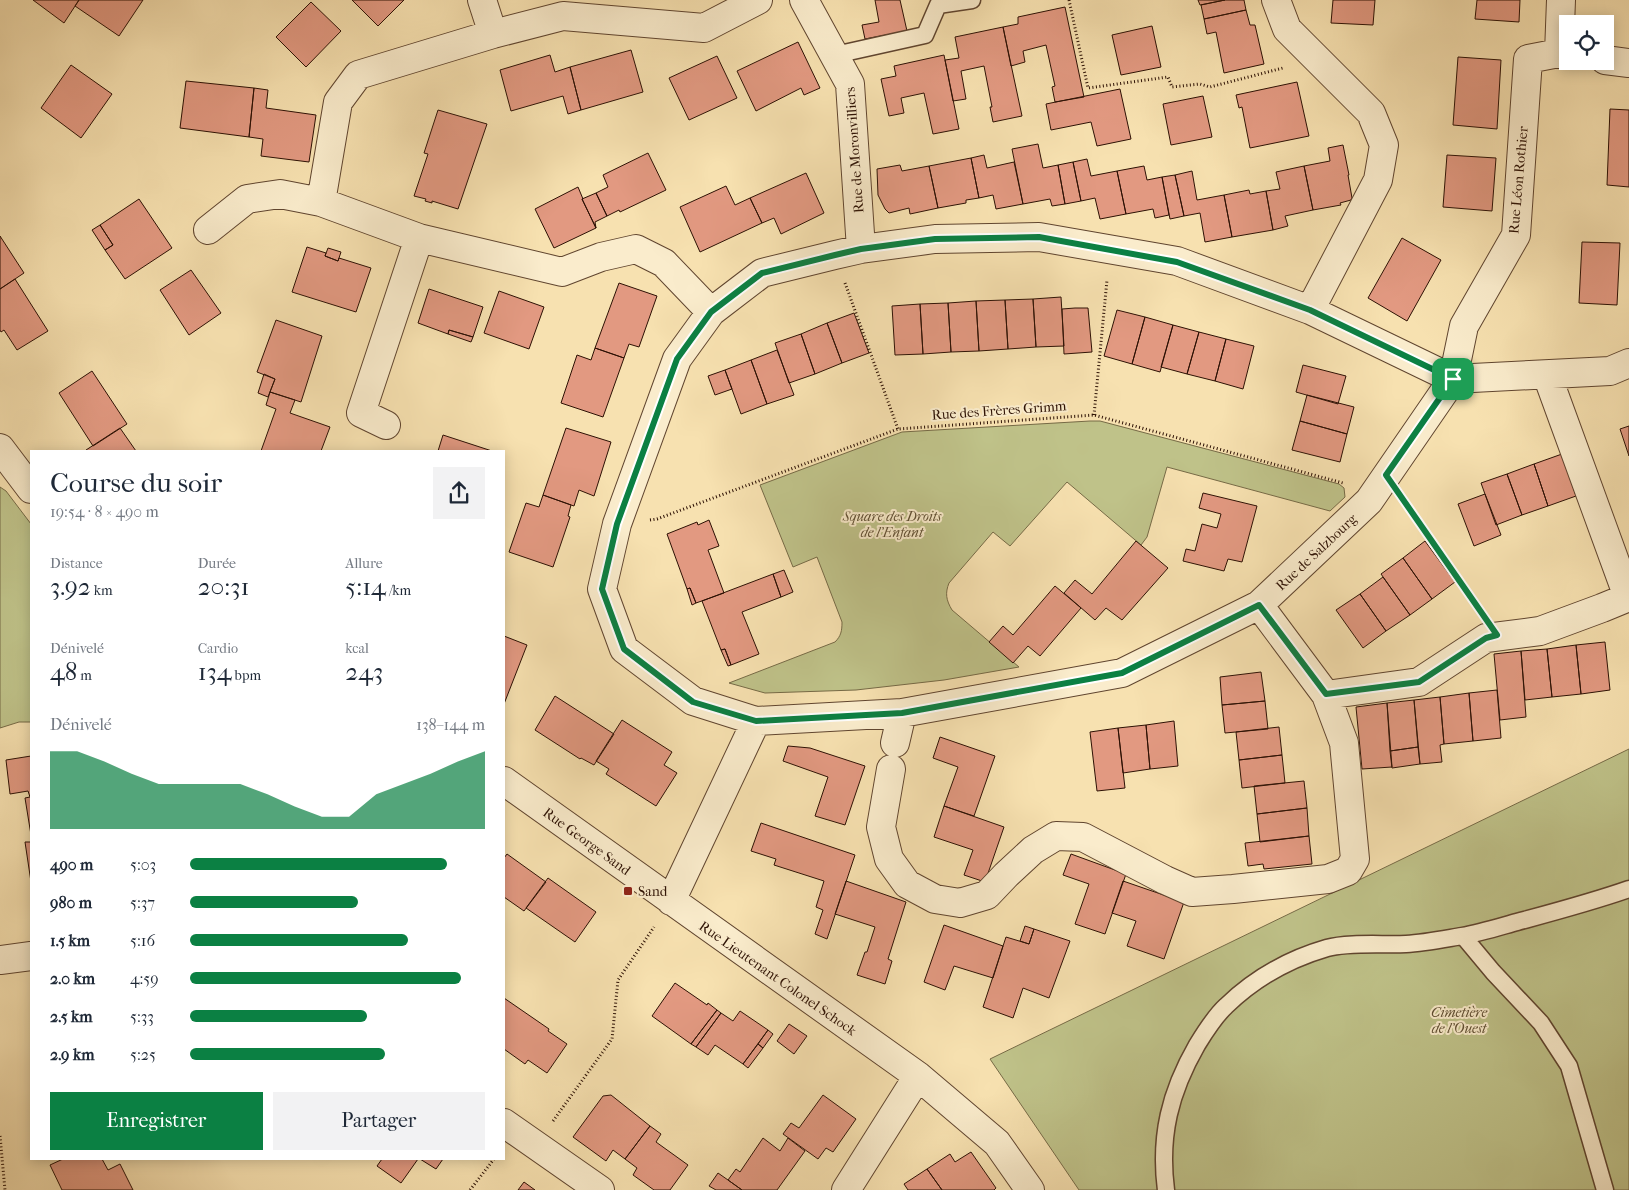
<!DOCTYPE html>
<html lang="fr">
<meta charset="utf-8">
<style>
body{margin:0;font-family:"IM FELL French Canon",serif;background:#f2f2f3;color:#1f2937;height:100vh;display:flex;flex-direction:column;font-size:19px;white-space:nowrap}
*{box-sizing:border-box;margin:0}
p{font-size:16px;color:#747a83}
.icon{flex:none;width:28px;height:28px;fill:none;stroke:currentColor;stroke-width:2;stroke-linecap:round;stroke-linejoin:round}
.map{position:relative;flex:1;overflow:hidden}
.side{position:absolute;left:30px;top:450px;width:475px;height:710px;display:flex;flex-direction:column;background:#fff;border-radius:0px;box-shadow:0 2px 12px #0003}
.side>*{flex:none}
.buttons{position:absolute;left:1559px;top:15px;display:grid;gap:10px}
.buttons a{display:grid;place-items:center;width:55px;height:55px;border-radius:0px;background:#fff;box-shadow:0 2px 12px #0003;font-size:25px}
.pin{position:absolute;display:grid;place-items:center;width:42px;height:42px;color:#fff;margin:-21px;border-radius:10px;box-shadow:0 2px 8px #0006}
.round{display:grid;place-items:center;flex:none;width:52px;height:52px;border-radius:0px;background:#f2f2f3}
.headline{display:flex;align-items:center;justify-content:space-between;height:85px;padding:0 20px}
h1{font-size:28px;font-weight:600;line-height:38px}
.metrics{display:grid;grid-template-columns:repeat(3,1fr);gap:8px;height:85px;padding:5px 20px}
.metrics div{display:grid;align-content:center}
.metrics b{font-size:25px;font-weight:600}
.metrics small{font-size:14px;font-weight:400}
.metrics p{font-size:14px}
.chart{height:140px;padding:10px 20px}
.chart p{display:flex;justify-content:space-between}
.chart svg{width:100%;height:90px;margin-top:5px;fill:#0b8043;opacity:.7}
.action{display:flex;gap:10px;margin-top:auto;padding:10px 20px}
.action a{flex:1;height:58px;border-radius:0px;background:#0b8043;color:#fff;font-size:20px;font-weight:600;line-height:58px;text-align:center}
.action a+a{background:#f2f2f3;color:#1f2937}
ul{padding:0 20px;list-style:none;font-size:16px}
li{display:grid;grid-template-columns:80px 60px 1fr;align-items:center;height:38px}
li i{height:12px;border-radius:6px;background:#0b8043}
.map>svg:first-child{display:block}
</style>
<div class="map">
<svg width="1629" height="1190" viewBox="0 0 1629 1190">
<rect width="100%" height="100%" fill="#f7e1b0"/>
<filter id="stains"><feTurbulence type="fractalNoise" baseFrequency=".004" numOctaves="4"/><feColorMatrix values="0 0 0 0 .2 0 0 0 0 .09 0 0 0 0 .02 0 0 0 .5 -.17"/></filter>
<radialGradient id="worn" r=".72"><stop offset=".6" stop-color="#630" stop-opacity="0"/><stop offset="1" stop-color="#630" stop-opacity=".3"/></radialGradient>
<path fill="#bfc289" stroke="#766a46" d="M1090,421h10l239,63 5,4 1,9 -15,14 -163,-44 -20,70 -6,8 -74,-63 -57,64 -17,-14 -44,51c-4,10 -3,17 3,27l67,57 -75,13 -88,10 -91,3 -36,-10 106,-41c6,-6 7,-11 7,-20l-25,-65 -24,10 -33,-82 142,-53z
M0,487l6,4 25,33v198h-12l-19,6z
M1629,749v441h-550l-89,-131z"/>
<path fill="#e29981" stroke="#2d1104" d="M33,0h46l-15,23z
M79,0h64l-24,36 -44,-30z
M352,0h52l-26,26z
M875,0h25l7,31 -42,8 -3,-14 17,-3z
M1198,0h27l-25,5z
M1225,0h19l2,10 -42,9 -3,-14z
M1333,0h42l-2,25 -42,-2z
M1477,0h43l-1,22 -44,-3z
M311,2l30,29 -35,36 -30,-30z
M1065,7l19,90 -29,5 -3,-15 3,-1 -9,-41 -23,6 2,11 -14,4 -8,-39 15,-3v-7z
M1246,10l4,15h5l9,39 -40,9 -8,-41 -9,2 -3,-15z
M1152,26l9,41 -40,8 -9,-40z
M1003,27l19,89 -29,6 -3,-15h2l-8,-41 -23,5 5,28 -13,2 -8,-41 14,-2 -4,-21z
M798,42l22,46 -16,7 -3,-7 -45,23 -19,-40z
M631,50l12,42 -62,18 -11,-43z
M550,55l5,17 15,-5 11,43 -13,4 -5,-18 -52,15 -11,-41z
M944,55l15,74 -26,5 -9,-41 -23,5 3,15 -15,3 -8,-37 15,-3 -2,-10z
M717,56l20,42 -48,22 -20,-42z
M1458,57l43,3 -4,69 -44,-4z
M71,65l41,29 -31,44 -40,-30z
M186,81l68,7 -5,49 -69,-9z
M1297,82l12,54 -59,12 -8,-41 -3,1 -3,-13z
M254,88l14,2 -2,18 50,7 -7,47 -48,-6 2,-17 -14,-2z
M1120,89l11,50 -34,7 -6,-24 -40,8 -5,-26z
M1203,96l9,41 -41,8 -8,-41z
M1610,109l19,1v77l-22,-2z
M438,110l49,14 -29,85 -26,-8v2l-7,-2 1,-2 -12,-3 14,-42 -4,-1z
M1038,144l5,24 15,-3 7,39 -13,2 -2,-7 -27,5 -11,-55z
M1343,145l6,30h-1l4,23 -1,2 -11,3 1,2 -28,5 -9,-44 26,-5 -2,-13z
M648,153l18,37 -46,22 -1,-2 -12,6 -11,-23 12,-6 -5,-12z
M984,155l3,13 27,-6 9,42 -27,5 -3,-14 -14,3 -8,-40z
M1447,155l49,3 -4,53 -49,-4z
M971,158l8,40 -13,2v3l-28,5 -9,-42z
M1087,159l4,17 26,-5 9,43 -26,5 -5,-21 -14,3 -8,-39z
M1073,162l8,39 -16,3 -7,-39z
M900,165l2,6 27,-5 9,42 -28,6 -1,-6 -20,5 -4,-4 -7,-14 -1,-26z
M1144,166l3,14 15,-3 7,38 -14,3 -2,-9 -27,5 -9,-43z
M1304,166l9,44 -28,6 3,10 -15,4 -7,-39 14,-2 -4,-17z
M1192,171l5,29 27,-5 8,42 -27,5 -5,-29 -16,3 -9,-41z
M806,173l18,40 -43,21 -7,-16 -12,5 -12,-25z
M1175,175l9,41 -14,3 -8,-42z
M726,186l9,19 15,-7 12,25 -62,29 -20,-45z
M578,187l5,12h-1l14,29 -42,20 -19,-39z
M1249,190l1,4 16,-3 7,39 -41,7 -8,-42z
M596,193l11,23 -12,6 1,6 -14,-29z
M139,199l33,49 -47,31 -20,-29 8,-5 -13,-20z
M100,225l13,20 -8,5 -13,-20z
M0,236l24,37 -24,16z
M1402,238l39,22 -34,61 -39,-23z
M1582,242l38,1 -3,62 -38,-2z
M307,247l19,6 -1,3 13,5 1,-3 32,10 -15,44 -64,-20z
M328,248l13,4 -3,9 -13,-5z
M191,270l30,43 -32,22 -29,-45z
M15,279l33,52 -31,19 -13,-20 -3,2 -1,-2v-41z
M619,283l38,13 -18,51 -10,-3 -5,14 -29,-10z
M429,289l54,18 -10,30 -24,-7 -1,4 -30,-11z
M499,291l45,16 -15,42 -45,-16z
M1061,297l3,49 -28,1 -3,-48z
M1033,299l3,48 -28,2 -3,-49z
M1005,300l3,49 -29,2 -3,-50z
M976,301l3,50 -28,1 -3,-49z
M948,303l3,49 -28,2 -3,-50z
M920,304l3,50 -28,1 -3,-49z
M1075,308h13l4,44 -28,2 -2,-45z
M1117,310l28,7 -13,47 -28,-8z
M854,313l15,40 -27,10 -15,-40z
M1145,317l28,8 -13,47 -28,-8z
M276,320l46,16 -21,66 -31,-10 5,-13 -18,-7z
M827,323l15,40 -27,11 -14,-40z
M1173,325l26,7 -12,42 -26,-7z
M449,330l24,7 -2,5 -23,-8z
M1199,332l27,7 -11,42 -28,-7z
M801,334l14,40 -26,9 -14,-40z
M1226,339l28,7 -11,43 -28,-8z
M595,348l29,10 -21,59 -42,-14 16,-48 14,5z
M777,350l17,45 -27,9 -16,-44z
M751,360l16,44 -26,10 -16,-44z
M1303,365l43,11 -8,28 -42,-12z
M725,370l7,19 -17,6 -7,-19z
M92,371l35,53 -34,22 -34,-53z
M264,374l11,5 -7,18 -10,-4z
M270,392l25,8 -5,13 40,14 -9,24h-60l15,-42 -10,-4z
M1307,395l47,12 -7,27 -47,-13z
M1300,421l47,13 -7,28 -48,-12z
M1629,426v30l-9,-27z
M120,428l16,23h-49l-1,-1z
M566,428l45,14 -17,54 -15,-6 -5,16 -31,-11z
M443,435l49,16h-54z
M1562,454l14,42 -28,10 -14,-42z
M1534,464l14,42 -26,9 -15,-41z
M1507,474l15,41 -26,10 -15,-42z
M1203,493l54,13 -15,56 -14,-3 -4,12 -41,-10 3,-12 9,2 7,-27 15,4 4,-14 -22,-6z
M1485,494l16,41 -27,11 -16,-42z
M543,495l28,10 -3,11 2,1 -17,50 -44,-15 17,-49 13,4z
M709,520l10,26 -11,4 16,43 -28,10 -6,-15 -3,1 -20,-55 30,-12 1,3z
M1136,541l32,27 -46,52 -16,-12 -11,12 -31,-27 11,-13 17,14z
M1425,541l30,41 -23,17 -29,-41z
M1403,558l29,41 -22,16 -29,-41z
M784,570l9,22 -12,5 -8,-23z
M773,574l8,23 -39,15 17,42 -28,11 -6,-16 -4,1 -19,-49z
M1383,577l27,38 -24,16 -26,-37z
M1055,586l26,22 -41,48 -12,-10 -15,17 -24,-21 14,-16 10,9z
M690,588l6,15 -4,2 -5,-16z
M1360,594l26,37 -23,17 -27,-38z
M504,636l23,9 -23,59z
M1605,642l5,48 -29,4 -5,-49z
M1576,645l5,49 -29,3 -5,-48z
M725,649l6,16 -3,1 -7,-16z
M1547,649l5,48 -27,3 -4,-49z
M1521,651l5,66 -26,3 -6,-66z
M1261,672l4,29 -43,4 -2,-28z
M1497,690l4,48 -28,3 -4,-48z
M1469,693l4,48 -29,3 -4,-47z
M555,696l59,38 -20,31 -13,-7 -1,1 -45,-29z
M1440,697l4,47 -4,1 2,17 -22,2 -6,-64z
M1414,700l4,47 -28,4 -3,-48z
M1265,701l3,28 -43,4 -3,-28z
M1387,703l5,64 -30,2 -6,-62z
M622,720l50,32 -8,13 13,8 -21,33 -50,-32 3,-5 -13,-8z
M1174,721l4,45 -28,3 -4,-44z
M1146,725l4,44 -27,4 -5,-45z
M1279,727l3,28 -43,5 -3,-28z
M1118,728l7,60 -28,3 -7,-59z
M940,737l55,19 -21,60 -30,-10 14,-39 -25,-9z
M788,746l22,2 55,18 -20,59 -30,-9 13,-39 -45,-16z
M1418,747l2,17 -28,4 -2,-17z
M1282,755l3,28 -43,5 -3,-28z
M31,756v79l-6,-37 5,-1 -2,-6 -18,3 -4,-34z
M1304,781l3,27 -50,6 -3,-28z
M944,806l60,21 -19,55 -21,-7 9,-25 -39,-13z
M1307,808l2,28 -49,6 -3,-28z
M761,823l94,32 -28,84 -12,-5 8,-24 -7,-3 8,-26 -50,-16 2,-6 -25,-8z
M1309,836l3,28 -48,5 -1,-5 -15,2 -3,-23z
M25,842h6v40z
M507,854l39,28 -22,29 -20,-14v-39z
M1071,854l55,20 -21,60 -30,-10 14,-40 -26,-9z
M548,878l48,34 -21,30 -49,-34z
M846,881l60,21 -18,57 4,2 -7,23 -28,-9 8,-23h2l8,-25 -40,-13z
M1123,881l61,21 -20,57 -37,-13 9,-25 -24,-8z
M944,925l59,21 -10,32 -39,-12 -9,24 -21,-8z
M1025,926l9,3 -5,15 -9,-3z
M1034,929l36,12 -21,57 -26,-10 -10,30 -30,-11 23,-70 23,7z
M675,983l32,22 1,-2 9,7 -26,34 -39,-28z
M504,998l45,31 -1,2 19,13 -20,29 -19,-13 -3,4 -21,-15z
M717,1010l4,3 -25,34 -5,-3z
M740,1011l28,19 -25,34 -28,-19 -7,10 -12,-8 25,-34 12,8z
M789,1024l18,12 -13,18 -17,-13z
M768,1030l5,4 -10,14 -5,-4z
M758,1044l5,4 -15,20 -5,-4z
M611,1095l39,31 -25,33 -12,-9 -7,11 -33,-24 30,-41z
M823,1095l33,24 -23,33 -7,-4 -8,11 -35,-25 8,-11 8,5z
M650,1126l11,8 -5,8 32,23 -18,25h-16l-21,-15 4,-7 -12,-9z
M763,1138l17,13 8,-13 17,13 -28,39h-35l-14,-10 8,-11 4,3z
M971,1152l25,36 -2,2h-52l-15,-21 23,-15 5,8z
M63,1159h39l6,11 12,-6 13,26h-71l-12,-25z
M382,1159h36l-17,24 -24,-17z
M420,1159h23l-7,10z
M927,1169l15,21h-34l-4,-6z
M718,1173l10,7 14,10h-26l-7,-4z
M524,1182l11,8h-17z"/>
<g fill="none" stroke-linecap="round" stroke-linejoin="round">
<g stroke="#60452f" stroke-width="19">
<path id="service" d="M835,55l90,-20 13,-30 34,-5
M1463,936l30,36 48,51 28,43 36,124
M1166,1190c-7,-54 4,-98 31,-145 8,-13 17,-28 29,-39 28,-27 63,-47 101,-58 21,-6 56,-3 79,-4 18,-1 38,-5 56,-8 18,-3 37,-9 55,-14 37,-10 75,-20 112,-33"/>
</g>
<g stroke="#60452f" stroke-width="30">
<path id="minor" d="M482,0l11,34
M804,0l46,84 11,165
M1276,0l11,29 84,84 13,32 -6,35 -68,130
M1559,53l2,-53
M1568,55l-9,-2 -31,6 -12,176 -52,91 -11,53 -84,122 -110,104 -137,68 -220,40 -146,8 -63,-20 -69,-52 -22,-60 15,-65 60,-165 34,-47 51,-39 73,-18 26,-6 74,-10 104,-2 138,24 133,49 143,69 157,-8 19,-8
M1605,60l24,3
M321,202l17,-100 20,-27 135,-41 70,-18 141,12 54,-28
M208,230l39,-31 33,-5 41,8 98,36 143,34 39,-15 35,-8 28,14 47,49
M1547,375l81,222
M386,425l-25,-12 58,-175
M0,448l31,41
M1259,605l67,90 93,-13 67,-44 54,-7 62,-23 27,-11
M895,743l7,-30
M891,769l-10,58 8,32 18,25 28,15 25,4 27,-8 19,-20 27,-25 23,-14 27,1 82,43 27,12 41,-3 95,-10 20,-8 7,-12 -11,-116 -18,-48
M504,781l414,295 79,67 33,47
M671,901l85,-180
M0,960l31,-4
M504,1123l96,67
M846,1190l72,-114"/>
</g>
<path stroke="#2d1104" stroke-width="3" stroke-dasharray="1 2.5" stroke-linecap="butt" d="M1069,0l19,88 80,-11 4,10 28,-3 10,3 73,-19
M845,283l53,146
M1094,415l13,-135
M1405,501l74,108
M650,520l7,-1 241,-90 196,-14 249,68
M553,1121l59,-82 6,-59 36,-53
M0,1136l5,54
M470,1190l24,-31"/>
<use href="#service" stroke="#faeccc" stroke-width="16"/>
<use href="#minor" stroke="#faeccc" stroke-width="28"/>
</g>
<g fill="none" stroke-linecap="round" stroke-linejoin="round">
<g stroke="#fff" stroke-width="10">
<path id="route" d="M1039,237l138,25 133,48 143,69 -67,96 111,160 -11,3 -67,44 -93,12 -67,-89 -137,68 -220,40 -146,8 -63,-19 -69,-53 -22,-60 15,-65 60,-165 34,-47 51,-39 73,-18 26,-6 74,-10z"/>
</g>
<use href="#route" stroke="#0b8043" stroke-width="6"/>
</g>
<rect fill="#8f2418" stroke="#faeccc" stroke-width="2" x="623" y="886" width="10" height="10" rx="2.5"/>
<g text-anchor="middle" stroke-width="4" stroke-linejoin="round" paint-order="stroke">
<g font-size="14" fill="#2d1104" stroke="#faeccc">
<text transform="translate(854 150) rotate(-94)" y="5">Rue de Moronvilliers</text>
<text transform="translate(1518 180) rotate(-85)" y="5">Rue Léon Rothier</text>
<text transform="translate(999 410) rotate(-4)" y="5">Rue des Frères Grimm</text>
<text transform="translate(1316 552) rotate(-43)" y="5">Rue de Salzbourg</text>
<text transform="translate(587 841) rotate(36)" y="5">Rue George Sand</text>
<text transform="translate(778 978) rotate(35)" y="5">Rue Lieutenant Colonel Schock</text>
</g>
<g font-size="14" font-style="italic" fill="#604f33" stroke="#faeccc">
<text x="892" y="521">Square des Droits<tspan x="892" dy="16">de l'Enfant</tspan></text>
<text x="1459" y="1017">Cimetière<tspan x="1459" dy="16">de l'Ouest</tspan></text>
</g>
<g font-size="14" fill="#2d1104" stroke="#faeccc" text-anchor="start">
<text x="638" y="896">Sand</text>
</g>
</g>
<rect width="100%" height="100%" filter="url(#stains)"/>
<rect width="100%" height="100%" fill="url(#worn)"/>
</svg>
<div class="buttons">
<a><svg class="icon" aria-label="locate" viewBox="0 0 24 24"><circle cx="12" cy="12" r="6"/><path d="M12 2v4M12 18v4M2 12h4M18 12h4"/></svg></a>
</div>
<div class="pin" style="left:1453px;top:379px;background:#1e9e55"><svg class="icon" aria-label="arrive" viewBox="0 0 24 24"><path d="M6 21V4h12l-3 4 3 4H6"/></svg></div>
<section class="side">
<div class="headline"><div><h1>Course du soir</h1><p>19:54 · 8 × 490 m</p></div><a class="round"><svg class="icon" aria-label="share" viewBox="0 0 24 24"><path d="M12 15V3M7 8l5-5 5 5M5 13v7h14v-7"/></svg></a></div>
<div class="metrics">
<div><p>Distance</p><b>3.92<small> km</small></b></div>
<div><p>Durée</p><b>20:31</b></div>
<div><p>Allure</p><b>5:14<small> /km</small></b></div>
</div>
<div class="metrics">
<div><p>Dénivelé</p><b>48<small> m</small></b></div>
<div><p>Cardio</p><b>134<small> bpm</small></b></div>
<div><p>kcal</p><b>243</b></div>
</div>
<div class="chart"><p><span>Dénivelé</span>138–144 m</p>
<svg viewBox="0 0 160 44" preserveAspectRatio="none"><path d="M0 44V6L10 6L20 11L30 17L40 22L50 22L60 22L70 22L80 27L90 33L100 38L110 38L120 27L130 22L140 17L150 11L160 6V44z"/></svg>
</div>
<ul>
<li><b>490 m</b>5:03<i style="width:87%"></i></li>
<li><b>980 m</b>5:37<i style="width:57%"></i></li>
<li><b>1.5 km</b>5:16<i style="width:74%"></i></li>
<li><b>2.0 km</b>4:59<i style="width:92%"></i></li>
<li><b>2.5 km</b>5:33<i style="width:60%"></i></li>
<li><b>2.9 km</b>5:25<i style="width:66%"></i></li>
</ul>
<div class="action"><a>Enregistrer</a><a>Partager</a></div>
</section>
</div>
